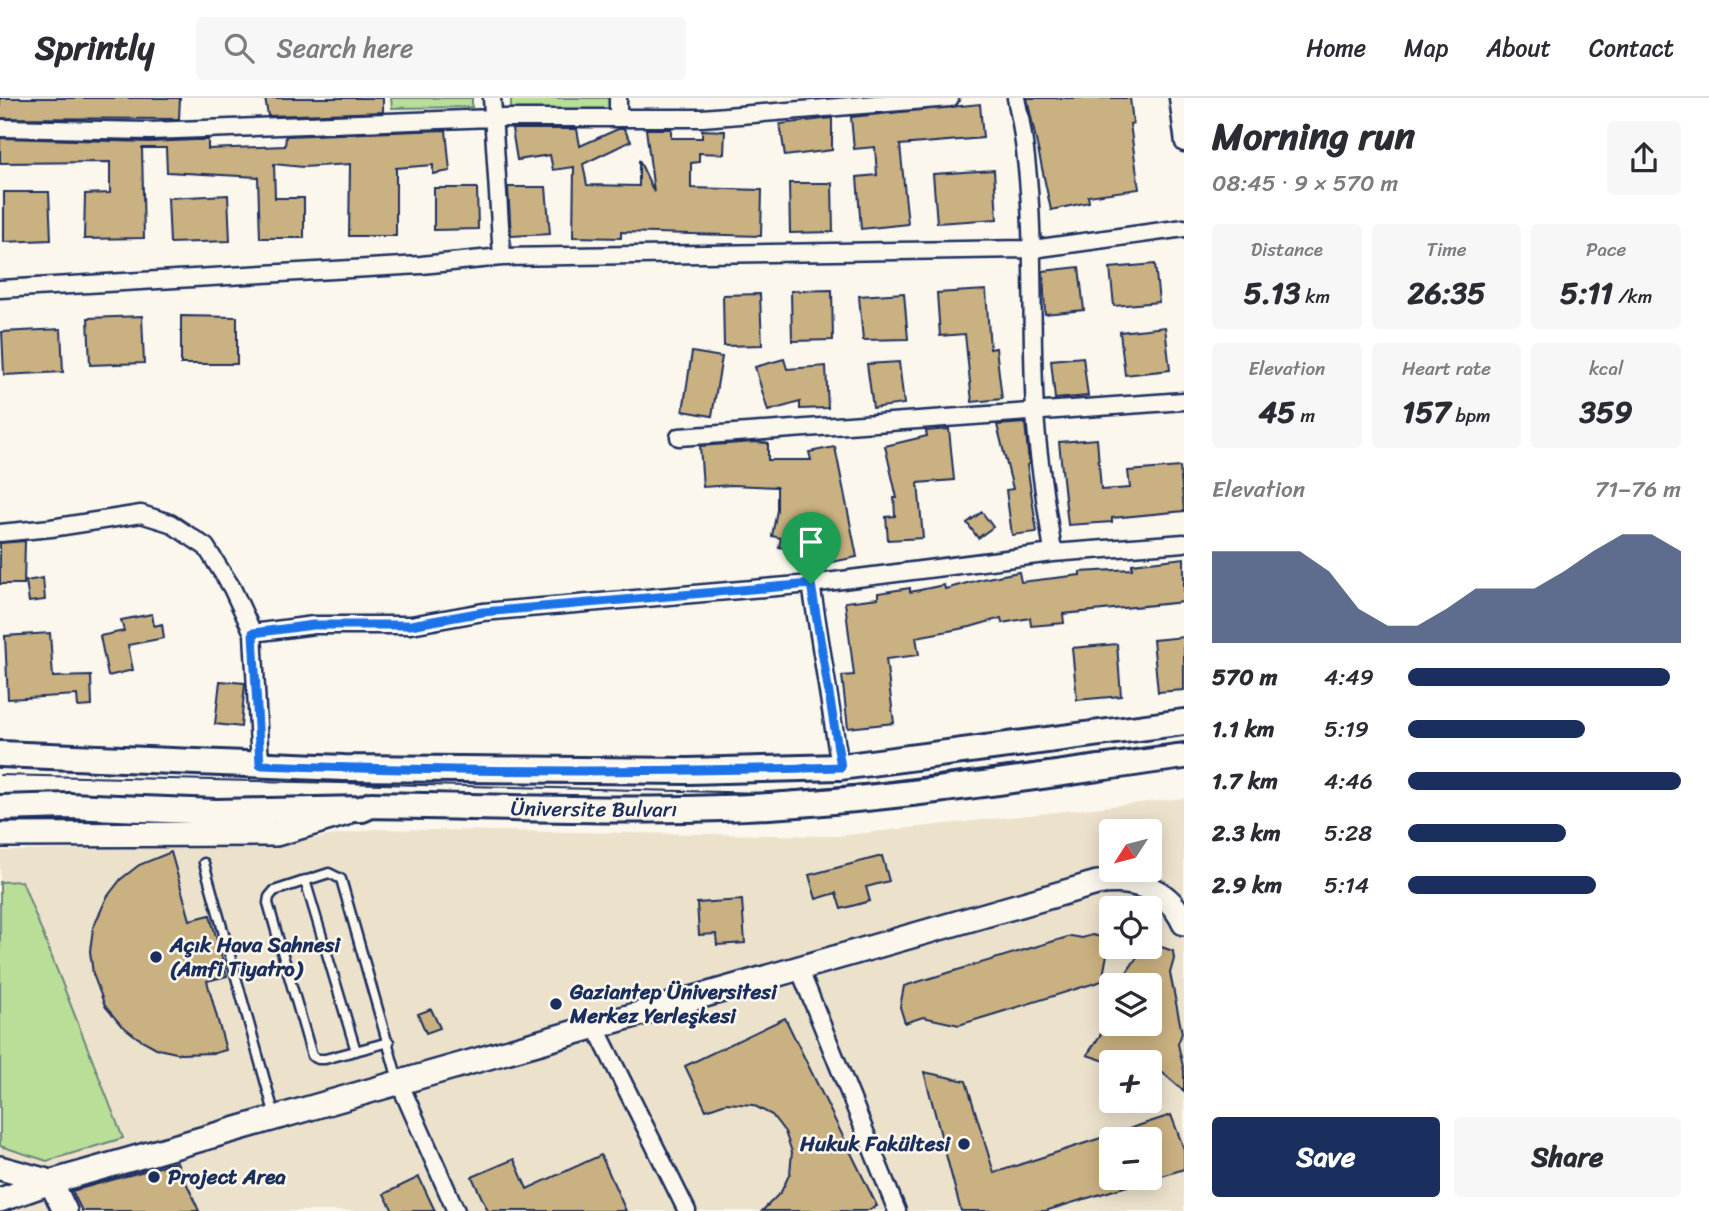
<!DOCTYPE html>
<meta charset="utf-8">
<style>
body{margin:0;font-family:Sriracha,sans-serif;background:#f7f7f7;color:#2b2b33;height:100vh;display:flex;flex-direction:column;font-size:26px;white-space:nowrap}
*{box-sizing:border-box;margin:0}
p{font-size:23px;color:#7c7c81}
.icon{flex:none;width:38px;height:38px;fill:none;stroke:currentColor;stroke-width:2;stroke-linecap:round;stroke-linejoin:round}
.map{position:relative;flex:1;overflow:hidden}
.drawer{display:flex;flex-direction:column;background:#fff;width:525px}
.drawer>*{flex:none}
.needle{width:46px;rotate:234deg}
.controls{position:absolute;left:1099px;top:721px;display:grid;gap:14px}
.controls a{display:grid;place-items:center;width:63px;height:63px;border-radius:7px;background:#fff;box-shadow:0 4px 18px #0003;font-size:35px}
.pin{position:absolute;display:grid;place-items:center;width:60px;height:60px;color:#fff;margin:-72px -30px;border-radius:50% 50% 50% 0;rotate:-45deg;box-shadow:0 0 7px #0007}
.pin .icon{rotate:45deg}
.round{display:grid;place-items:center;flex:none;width:74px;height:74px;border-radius:7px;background:#f7f7f7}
.overview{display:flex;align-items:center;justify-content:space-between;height:119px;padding:0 28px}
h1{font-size:38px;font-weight:700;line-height:52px}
.metrics{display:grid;grid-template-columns:repeat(3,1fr);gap:10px;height:119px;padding:7px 28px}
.metrics div{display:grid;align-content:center;border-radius:7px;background:#f7f7f7;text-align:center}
.metrics b{font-size:30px;font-weight:700}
.metrics small{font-size:19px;font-weight:400}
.metrics p{font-size:19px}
.chart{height:196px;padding:14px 28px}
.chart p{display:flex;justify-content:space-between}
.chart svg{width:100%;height:126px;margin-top:7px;fill:#1b2f5e;opacity:.7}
.action{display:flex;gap:14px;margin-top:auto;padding:14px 28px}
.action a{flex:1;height:80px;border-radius:7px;background:#1b2f5e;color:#fff;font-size:28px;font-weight:700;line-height:80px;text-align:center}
.action a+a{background:#f7f7f7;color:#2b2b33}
ul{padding:0 28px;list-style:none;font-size:23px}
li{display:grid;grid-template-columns:112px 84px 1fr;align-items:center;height:52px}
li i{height:18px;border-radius:9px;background:#1b2f5e}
header{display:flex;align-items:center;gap:42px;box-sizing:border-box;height:98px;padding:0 35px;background:#fff;border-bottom:2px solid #e1e1e2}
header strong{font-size:33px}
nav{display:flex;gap:38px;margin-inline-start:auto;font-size:24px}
.search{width:490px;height:63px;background:#f7f7f7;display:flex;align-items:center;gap:18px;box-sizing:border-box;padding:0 24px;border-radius:7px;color:#7c7c81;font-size:26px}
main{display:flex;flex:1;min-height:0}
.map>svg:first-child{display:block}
</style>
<header>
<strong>Sprintly</strong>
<div class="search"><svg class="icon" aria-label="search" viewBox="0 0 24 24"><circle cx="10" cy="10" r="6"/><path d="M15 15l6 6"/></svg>Search here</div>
<nav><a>Home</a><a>Map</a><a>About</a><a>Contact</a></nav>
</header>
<main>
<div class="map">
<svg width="1184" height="1113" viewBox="0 0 1184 1113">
<rect width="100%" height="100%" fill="#fbf7ec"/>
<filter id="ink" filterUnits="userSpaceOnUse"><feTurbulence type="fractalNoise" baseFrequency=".0143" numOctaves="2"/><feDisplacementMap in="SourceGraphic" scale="14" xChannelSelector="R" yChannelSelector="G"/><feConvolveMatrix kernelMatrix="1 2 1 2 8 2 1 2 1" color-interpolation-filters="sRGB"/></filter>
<g filter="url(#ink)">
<path fill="#ece2cc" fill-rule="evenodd" d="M1184,700v413h-1184v-360l268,-5 106,-17 463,7zM1111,733h39v39h-39zM1111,810h39v39h-39zM1111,887h39v39h-39zM1111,964h39v39h-39zM1111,1041h39v39h-39z"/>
<path fill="#b9de98" stroke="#6a867b" stroke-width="2" d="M391,0h81v9l-80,1z
M511,0h99v14l-99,-1z
M22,783l101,257 -76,23 -47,-15v-264z"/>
<path fill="#cab181" stroke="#1b2f5e" stroke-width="2" d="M0,0h180l-1,21 -179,-1z
M265,0h118v14l-115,4z
M1027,0h103l3,25 -3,1 9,65 -51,7 1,6 -38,8z
M980,6l3,34 -83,7 8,79 -47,5 -4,-52 20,-2 -2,-28 -21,2 -3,-32z
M832,20v32l-47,6 -5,-32z
M512,31h65l3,17 38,-17h6l7,12 -48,23 4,21 52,1v-26l15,32 -8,-63h25v9h31v-8l23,1 -1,23 -25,-1v9l-8,1v25l71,2 -1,46 -140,-4v6l-48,-1 1,-70 -21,3 -3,-15 -33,5z
M446,32l4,41 -17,3v-9l-37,3v68h-47l1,-72 -47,3 -29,-3 1,34h29v40h-44l-2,-61 -91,-5 -1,-24h-24l2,90 -60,1 1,-45 25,-1v-31l-110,1v-25l150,4 45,-2h13v9l77,-3 1,-10z
M994,72l3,49 -60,4 -4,-49z
M789,85h43l1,49 -43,1z
M508,89h38l4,47 -39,2z
M434,90h43l1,41 -44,1z
M4,94h45l2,48 -47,2z
M228,97l2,46 -60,2 -2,-45z
M1155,166l4,38 -45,4 -4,-38z
M1079,169l5,43 -39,4 -2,-43z
M832,192l1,50 -41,1 -1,-50z
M986,192l4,59 6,-1 6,51 -30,3 -7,-68 -25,2 -3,-43z
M904,195l4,46 -45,1 -4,-44z
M760,196l2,51 -38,1 -1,-51z
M142,218l2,47 -54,2 -2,-47z
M181,218l56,1v47h-56z
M1165,229l5,43 -45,5 -5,-43z
M61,231l2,43 -59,3 -2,-43z
M692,254l30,5 -10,59 -29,-5z
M1083,259l5,39 -33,3 -4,-39z
M784,261l3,10 39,-3 2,42 -28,1v-7l-32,9 -13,-44z
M899,264l5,42 -31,4 -6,-44z
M1025,325l4,41 -2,1 10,67 -25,3 -6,-45 7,-1 -16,-64z
M949,331l5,51 -36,3 5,55 -35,2 -2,-23 9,-1 -1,-18h3l-12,-52 42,-10 -1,-5z
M1097,341l4,51 29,-2 -2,-17 52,-4 4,44 -72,7v4l-44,3 -9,-83z
M754,344l14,1v17h43l-2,-8 26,-5 22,110 -35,7 -2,-8 -41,-9 2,-9 -9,-2 5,-26v-23l-45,-2 -29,2 -3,-41z
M982,414l11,15 -15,11 -11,-15z
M25,443l-1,43h-24v-41z
M1184,460v44l-121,12 1,9 -33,3 -1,-8 -28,5 -1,-5 -31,9 -54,10 3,18 -33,4 8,64 -46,5 -6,-52 12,-1 -9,-73 33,-4v-5l32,-5v4l34,-7 1,4 37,-10 37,-7 2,10 59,-7v-3l52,-3v-5z
M43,480l2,22 -16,2 -3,-21z
M152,516l2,12 8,-2 2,14 -36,7 5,25 -25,6 -8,-40 24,-5 -3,-11z
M50,535l3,44 38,-1 1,30 -14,1 -1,-12 -69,4 -3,-63z
M1184,539v53l-26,2 -5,-52z
M1117,546l4,52 -44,4 -5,-52z
M220,583l25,2 -4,44 -26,-3z
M171,754l19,68 20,-5 17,61 -20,5 19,69 -11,3 -34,1 -23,-5 -20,-11 -18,-14 -15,-18 -12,-32 -3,-23 3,-23 14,-31 14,-18 18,-14z
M882,758l7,25 -23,6 4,14 -29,8 -5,-16 -20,6 -7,-24z
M742,802l3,43 -28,2 -1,-11 -17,1 -2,-32z
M1092,837l18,4 -8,42 -143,44 -36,-8 -18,6 -5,-16 4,-21 167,-50 11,2z
M1150,845l23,8 1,8 -4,14 12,60 -4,11 6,27v20l-34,-29h-42l-21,-7 16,-24 -2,-7h49v-39h-32l26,-38h6z
M431,911l9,19 -14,5 -8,-19z
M785,920l92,188 -11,5h-104l19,-19 9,-19 2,-21 -7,-20 -13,-17 -19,-10 -27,-2 -20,7 -21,-44z
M924,974l42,9 28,92 177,-58 13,34v20l-34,11v-41h-39v39h33v3l-99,30h-84z
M601,1057l25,56h-138l-16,-34 42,-18 13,30z
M177,1064l22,49h-117l-10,-20z
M419,1079l16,34h-42l-9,-17z"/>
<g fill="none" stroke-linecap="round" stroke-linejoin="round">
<g stroke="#1b2f5e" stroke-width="13">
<path id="lane" d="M204,765l71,253
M305,782l51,171
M389,944l-64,17h-7l-6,-3 -44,-153 1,-6 5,-6 55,-18 12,6 57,201"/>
</g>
<g stroke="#1b2f5e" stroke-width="21">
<path id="street" d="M492,0l10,159
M618,0v20
M1016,0c23,103 13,209 19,313 2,47 12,95 18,142
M1178,0l6,45
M0,30l150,3 343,-13h209l248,-20
M0,191l421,-24 81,-8 531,-8 151,-21
M679,339l505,-36
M0,435l51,-5 90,-14 29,9 36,24 26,41 21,45 7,132
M253,535l61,-8h97l72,-13 328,-28
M840,669l-29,-183 242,-31 131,-10
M799,870l98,243
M595,928l92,185
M399,984l57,129"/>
</g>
<g stroke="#1b2f5e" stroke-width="28">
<path id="secondary" d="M0,737l276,-1 68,-20
M0,1070l51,14 14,29
M0,1102l51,-18 1046,-299c36,-6 71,5 87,40"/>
</g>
<g stroke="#1b2f5e" stroke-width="30">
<g id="primary">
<path d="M0,656l344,14 344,3 152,-4 344,-45"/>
<path id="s1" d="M0,710l69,-2 147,6 146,-3 9,-4c137,2 276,9 413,0 134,-9 268,-31 400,-49"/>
</g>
</g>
<use href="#lane" stroke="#fbf7ec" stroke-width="8"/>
<use href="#street" stroke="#fbf7ec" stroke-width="16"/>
<use href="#secondary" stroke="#fbf7ec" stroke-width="23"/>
<use href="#primary" stroke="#fbf7ec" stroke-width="24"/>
<path stroke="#1b2f5e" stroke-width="2" d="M0,677l766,18 108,-10 310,-39"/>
</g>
</g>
<g fill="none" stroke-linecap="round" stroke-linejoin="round" filter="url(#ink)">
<g stroke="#fff" stroke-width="14">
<path id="route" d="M811,486l30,183c-194,6 -388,5 -581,-2l-7,-132 60,-8h98l72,-13z"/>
</g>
<use href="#route" stroke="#1a73e8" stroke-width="9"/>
</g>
<g fill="#1b2f5e" stroke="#fbf7ec" stroke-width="2.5">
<circle cx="156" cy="859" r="7"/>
<circle cx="556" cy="906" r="7"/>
<circle cx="964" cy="1046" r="7"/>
<circle cx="154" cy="1079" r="7"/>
</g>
<g text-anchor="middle" stroke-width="5" stroke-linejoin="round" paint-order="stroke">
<g font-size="21" fill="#1b2f5e" stroke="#fbf7ec">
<text dy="7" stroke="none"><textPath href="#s1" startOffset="595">Üniversite Bulvarı</textPath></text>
</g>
<g font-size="21" font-weight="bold" fill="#1b2f5e" stroke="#fbf7ec" text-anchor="start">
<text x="170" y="854">Açık Hava Sahnesi<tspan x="170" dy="24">(Amfi Tiyatro)</tspan></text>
<text x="570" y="901">Gaziantep Üniversitesi<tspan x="570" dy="24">Merkez Yerleşkesi</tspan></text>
<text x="950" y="1053" text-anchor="end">Hukuk Fakültesi</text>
<text x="168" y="1086">Project Area</text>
</g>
</g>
</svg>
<div class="controls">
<a><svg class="needle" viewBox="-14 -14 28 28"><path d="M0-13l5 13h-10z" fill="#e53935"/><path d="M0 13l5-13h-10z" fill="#7c7c81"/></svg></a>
<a><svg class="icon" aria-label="locate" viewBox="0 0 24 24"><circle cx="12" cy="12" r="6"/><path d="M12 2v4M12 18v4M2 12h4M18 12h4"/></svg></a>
<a><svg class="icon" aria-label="layers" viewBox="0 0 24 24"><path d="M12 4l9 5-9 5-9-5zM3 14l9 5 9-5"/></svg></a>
<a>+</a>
<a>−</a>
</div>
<div class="pin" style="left:811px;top:486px;background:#1e9e55"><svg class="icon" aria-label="arrive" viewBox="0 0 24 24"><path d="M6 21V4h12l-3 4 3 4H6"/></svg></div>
</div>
<section class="drawer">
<div class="overview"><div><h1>Morning run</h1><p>08:45 · 9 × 570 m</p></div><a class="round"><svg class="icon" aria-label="share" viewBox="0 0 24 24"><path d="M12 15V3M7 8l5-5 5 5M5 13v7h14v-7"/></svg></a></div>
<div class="metrics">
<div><p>Distance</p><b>5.13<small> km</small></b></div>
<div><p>Time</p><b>26:35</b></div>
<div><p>Pace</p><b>5:11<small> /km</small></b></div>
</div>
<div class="metrics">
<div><p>Elevation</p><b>45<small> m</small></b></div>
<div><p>Heart rate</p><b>157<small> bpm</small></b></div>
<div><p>kcal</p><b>359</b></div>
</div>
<div class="chart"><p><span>Elevation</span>71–76 m</p>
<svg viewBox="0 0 160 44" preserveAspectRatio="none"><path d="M0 44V12L10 12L20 12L30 12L40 19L50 32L60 38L70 38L80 32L90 25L100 25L110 25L120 19L130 12L140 6L150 6L160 12V44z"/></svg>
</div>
<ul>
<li><b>570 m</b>4:49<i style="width:96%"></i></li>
<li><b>1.1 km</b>5:19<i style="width:65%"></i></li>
<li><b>1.7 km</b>4:46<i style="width:100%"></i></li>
<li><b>2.3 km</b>5:28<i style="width:58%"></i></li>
<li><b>2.9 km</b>5:14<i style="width:69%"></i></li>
</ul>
<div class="action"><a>Save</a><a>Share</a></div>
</section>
</main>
